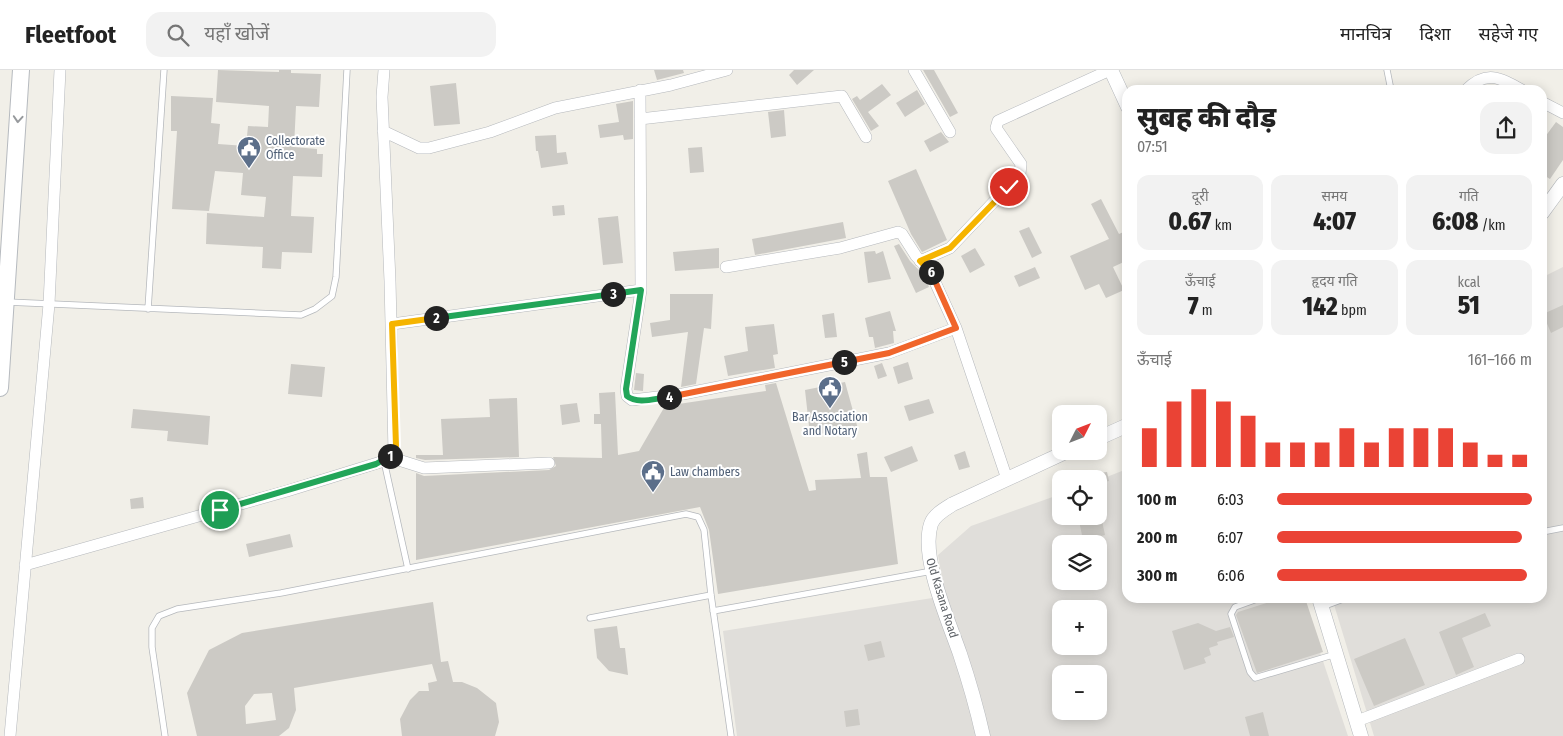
<!DOCTYPE html>
<html lang="hi">
<meta charset="utf-8">
<style>
body{margin:0;font-family:"Fira Sans Condensed","Noto Sans Devanagari",sans-serif;background:#f2f2f2;color:#222;height:100vh;display:flex;flex-direction:column;font-size:19px;white-space:nowrap}
*{box-sizing:border-box;margin:0}
p{font-size:16px;color:#767676}
.icon{flex:none;width:28px;height:28px;fill:none;stroke:currentColor;stroke-width:2;stroke-linecap:round;stroke-linejoin:round}
.map{position:relative;flex:1;overflow:hidden}
.panel{position:absolute;left:1122px;top:15px;width:425px;height:518px;display:flex;flex-direction:column;background:#fff;border-radius:15px;box-shadow:0 2px 12px #0003}
.panel>*{flex:none}
.needle{width:32px;rotate:48deg}
.buttons{position:absolute;left:1052px;top:335px;display:grid;gap:10px}
.buttons a{display:grid;place-items:center;width:55px;height:55px;border-radius:10px;background:#fff;box-shadow:0 2px 12px #0003;font-size:25px}
.pin{position:absolute;display:grid;place-items:center;width:42px;height:42px;color:#fff;margin:-21px;border:2px solid #fff;border-radius:50%;box-shadow:0 1px 5px #0007}
.km{position:absolute;width:25px;height:25px;margin:-12px;border-radius:50%;background:#222;color:#fff;font-size:14px;line-height:25px;text-align:center}
.round{display:grid;place-items:center;flex:none;width:52px;height:52px;border-radius:15px;background:#f2f2f2}
.overview{display:flex;align-items:center;justify-content:space-between;height:85px;padding:0 15px}
h1{font-size:28px;font-weight:800;line-height:38px}
.figures{display:grid;grid-template-columns:repeat(3,1fr);gap:8px;height:85px;padding:5px 15px}
.figures div{display:grid;align-content:center;border-radius:12px;background:#f2f2f2;text-align:center}
.figures b{font-size:25px;font-weight:800}
.figures small{font-size:14px;font-weight:400}
.figures p{font-size:14px}
.chart{height:140px;padding:10px 15px}
.chart p{display:flex;justify-content:space-between}
.chart svg{width:100%;height:90px;margin-top:5px;stroke:#ea4335;stroke-width:6}
ul{padding:0 15px;list-style:none;font-size:16px}
li{display:grid;grid-template-columns:80px 60px 1fr;align-items:center;height:38px}
li i{height:12px;border-radius:6px;background:#ea4335}
header{display:flex;align-items:center;gap:30px;box-sizing:border-box;height:70px;padding:0 25px;background:#fff;border-bottom:1px solid #e0e0e0}
header strong{font-size:24px}
nav{display:flex;gap:28px;margin-inline-start:auto;font-size:18px}
.search{width:350px;height:45px;background:#f2f2f2;display:flex;align-items:center;gap:12px;box-sizing:border-box;padding:0 18px;border-radius:15px;color:#767676;font-size:19px}
.map>svg:first-child{display:block}
</style>
<header>
<strong>Fleetfoot</strong>
<div class="search"><svg class="icon" aria-label="search" viewBox="0 0 24 24"><circle cx="10" cy="10" r="6"/><path d="M15 15l6 6"/></svg>यहाँ खोजें</div>
<nav><a>मानचित्र</a><a>दिशा</a><a>सहेजे गए</a></nav>
</header>
<div class="map">
<svg width="1563" height="666" viewBox="0 0 1563 666">
<rect width="100%" height="100%" fill="#f1efe8"/>
<path fill="#e0deda" fill-rule="evenodd" d="M1563,197v469h-189l-42,-138h210l1,-321z
M1127,399l1,129h174l46,138h-611l-14,-105 222,-35 -7,-41 33,-29 90,-32v22h38v-36zM1061,474h38v37h-38zM1061,539h38v37h-38zM1061,604h38v37h-38z"/>
<path fill="#cccac5" fill-rule="evenodd" d="M218,0l61,2v-2h12v3l30,1 -2,33 -23,-1 -2,41 23,2v5h6l-1,23 -29,-1 -2,40 23,1 -2,36 -30,-1 -1,17 -19,-1 1,-21 -57,-3 1,-31 57,4 2,-20 -25,-2 2,-22 -28,-2 -6,40 -37,-2 5,-78h-6v-35l42,2 -2,25 9,1 -2,20 28,2 2,-20 20,1 1,-21 -53,-4z
M654,0h29l1,3 -27,7z
M794,0h20l-17,15 -8,-10z
M923,0h11l24,43 -8,4z
M456,13l4,41 -26,2 -4,-40z
M882,14l9,11 -23,17 11,14 -8,5 -19,-32 5,-3 3,4z
M917,20l8,14 -20,13 -9,-14z
M633,31v38l-9,1 -1,-5 -23,3 -2,-13 21,-3 -3,-18z
M784,40l2,26 -15,2 -3,-26z
M1556,52l7,5v33l-13,19 -8,-5v-33z
M941,62l8,10 -19,10 -6,-11z
M556,65l1,18 9,-1 2,12 -27,4 -3,-17h-2l-1,-15z
M702,77l2,25 -14,1 -2,-25z
M916,99l31,71 -25,12 -11,-18 -23,-53z
M1101,129l18,35 9,-4v30l-15,7 11,23 -18,8 -7,-14 -14,6 -15,-34 39,-17 -18,-35z
M564,135l1,10 -12,1 -1,-10z
M618,146l5,47 -20,2 -5,-47z
M843,152l3,16 -91,17 -3,-16z
M1029,157l13,26 -10,5 -13,-27z
M899,174l11,17 14,14 5,12 -13,6 -22,-47z
M719,178v20l-44,3 -2,-19z
M975,178l10,17 -15,8 -9,-17z
M875,181l1,3 7,-3 8,28 -23,4 -4,-31z
M1035,197l5,11 -21,9 -5,-11z
M670,224h43l-2,35 -7,-1 -8,56 -15,3 7,-55 -36,5 -2,-14 20,-3z
M1563,235v22l-12,6 -8,-19z
M890,241l6,20h-3l1,12 -19,5 -2,-11h-4l-4,-19z
M834,243l3,24 -12,1 -3,-23z
M774,254l4,30 -5,1 2,13 -47,8 -4,-20 24,-5 -3,-24z
M908,292l5,17 -15,5 -5,-17z
M882,293l5,13 -9,3 -4,-13z
M291,294l34,3 -3,30 -34,-3z
M636,303l8,1 -1,17 -9,-1z
M845,312l13,47 -48,6 -5,-45z
M776,313l33,108 7,-1 -1,-10 46,-2 -4,-24 10,-2 3,25h17l11,87 -180,30 -9,-64 -9,-23 -284,53v-87l8,3 125,-6 7,-4 -3,-9 49,1 -1,-34h-7v-10h6l-1,-21 16,-1 3,63 21,-4 26,-45 101,-15 -1,-6z
M517,328l2,59h3l-97,3 -9,-2v-3h27l-2,-36 49,-2 -1,-18z
M929,329l5,14 -25,8 -5,-15z
M577,333l3,19 -18,3 -2,-20z
M133,339l77,7 -2,29 -41,-4 1,-10 -37,-3z
M912,376l6,15 -27,11 -7,-15z
M965,381l5,16 -11,3 -5,-15z
M1107,402l2,9 -10,2v-10z
M143,427l1,11 -13,1 -1,-10z
M1078,446h23l4,19 -22,5z
M290,464l3,13 -44,10 -3,-13z
M1282,528h23l18,54 -66,21 -21,-58 2,-3z
M433,532l8,60 7,-1 5,21h9l15,6 19,15 3,19 -4,14h-93l-2,-17 10,-19 9,-9h10l-1,-8 9,-2 -5,-17 -138,24 2,22 -7,18 -10,8h-82l-10,-43 22,-43 33,-17zM272,623l4,27 -30,4 -1,-18 9,-12z
M1485,543l6,13 -29,12 12,29 -18,8 -17,-43z
M1198,553l18,8 14,-4 4,10 -17,5 1,3 -9,3 2,7 -7,3 2,5 -22,7 -12,-39z
M617,556l3,22h5l3,27 -19,-4 -12,-13 -3,-29z
M1405,568l20,47 -51,21 -20,-47z
M881,571l4,16 -17,4 -4,-16z
M858,639l2,16 -14,2 -2,-16z
M1263,642l6,24h-19l-5,-19z"/>
<g fill="none" stroke-linecap="round" stroke-linejoin="round">
<g stroke="#b5b8bc" stroke-width="7">
<path id="service" d="M1387,0l4,20
M7,232l294,13 14,-6 17,-13 4,-19 11,-207
M148,239l16,-239
M384,391l24,108
M1542,462l21,-4
M1260,528l-25,9 -4,7 19,58 5,6 81,-24
M1322,537l24,-9
M713,541l219,-40
M590,548l121,-23
M165,666l-13,-89v-19l7,-12 18,-7 104,-16 405,-79 12,3 6,13 7,65 20,141"/>
</g>
<g stroke="#b5b8bc" stroke-width="12">
<path id="minor" d="M914,0l36,62
M1466,20c20,-20 33,-13 56,0
M1542,32l21,11
M640,49l202,-23 24,41
M383,61l36,17h10l61,-16 65,-24 116,-23 56,-15
M920,191l30,-13 70,-74 1,-10 -25,-36 2,-7 112,-51
M726,197l114,-19 58,-16 4,2 14,22 14,15 26,57 51,151
M641,220l-15,99 1,7 5,4 51,-6 206,-41 67,-25
M392,254l249,-34 -1,-200
M389,387l35,11 125,-5
M25,495l262,-74 97,-30 10,-9 -4,-171 -8,-184 2,-27
M1357,651l162,-62
M10,666l39,-432 11,-234"/>
</g>
<g stroke="#b5b8bc" stroke-width="15">
<path id="tertiary" d="M1111,0l17,37
M1542,143l21,-29
M1099,368l29,-13
M1319,528l42,138
M983,666c-6,-27 -14,-55 -23,-82 -11,-32 -40,-97 -29,-130 3,-9 14,-15 22,-20l115,-53"/>
</g>
<g stroke="#b6babf" stroke-width="18">
<path id="secondary" d="M0,318l21,-318"/>
</g>
<use href="#service" stroke="#fff" stroke-width="5.5"/>
<use href="#minor" stroke="#fff" stroke-width="11"/>
<use href="#tertiary" stroke="#fff" stroke-width="14"/>
<use href="#secondary" stroke="#fff" stroke-width="16"/>
</g>
<defs><path id="oneway-chevron" d="M-2-3.5L2.5 0L-2 3.5" fill="none" stroke-width="1.6" stroke-linecap="round" stroke-linejoin="round" transform="scale(1.25)"/></defs>
<use stroke="#979a9d" href="#oneway-chevron" transform="translate(18 49) rotate(94)"/>
<g fill="none" stroke-linecap="round" stroke-linejoin="round">
<g stroke="#fff" stroke-width="10">
<path id="split-1" d="M220,440l156,-46 14,-8"/>
</g>
<g stroke="#fff" stroke-width="10">
<path id="split-2" d="M390,386l6,-10 -4,-122 44,-6"/>
</g>
<g stroke="#fff" stroke-width="10">
<path id="split-3" d="M436,248l177,-24"/>
</g>
<g stroke="#fff" stroke-width="10">
<path id="split-4" d="M613,224l28,-4 -15,99 1,7c11,9 29,2 42,1"/>
</g>
<g stroke="#fff" stroke-width="10">
<path id="split-5" d="M669,327l175,-35"/>
</g>
<g stroke="#fff" stroke-width="10">
<path id="split-6" d="M844,292l45,-9 67,-25 -25,-56"/>
</g>
<g stroke="#fff" stroke-width="10">
<path id="split-7" d="M931,202l-11,-11 30,-13 59,-61"/>
</g>
<use href="#split-1" stroke="#22a559" stroke-width="6"/>
<use href="#split-2" stroke="#f5b400" stroke-width="6"/>
<use href="#split-3" stroke="#22a559" stroke-width="6"/>
<use href="#split-4" stroke="#22a559" stroke-width="6"/>
<use href="#split-5" stroke="#f0652b" stroke-width="6"/>
<use href="#split-6" stroke="#f0652b" stroke-width="6"/>
<use href="#split-7" stroke="#f5b400" stroke-width="6"/>
</g>
<defs>
<g id="civic-pin" transform="scale(1.25)"><path d="M0 17L-7.5 6A9.5 9.5 0 1 1 7.5 6Z" fill="#5c6f8a" stroke="#fff"/><path d="M-.6-6.5H3V-4.5H.6V-3L4-1V1h2V6H-6V1h2V-1L-.6-3ZM-1.2 2.5V6h2.4V2.5Z" fill="#fff"/></g>
</defs>
<g fill-rule="evenodd">
<use href="#civic-pin" x="249" y="78"/>
<use href="#civic-pin" x="830" y="318"/>
<use href="#civic-pin" x="653" y="402"/>
</g>
<g text-anchor="middle" stroke-width="4" stroke-linejoin="round" paint-order="stroke">
<g font-size="12" fill="#4e5e75" stroke="#fff" text-anchor="start">
<text x="266" y="75">Collectorate<tspan x="266" dy="14">Office</tspan></text>
<text x="830" y="351" text-anchor="middle">Bar Association<tspan x="830" dy="14">and Notary</tspan></text>
<text x="670" y="406">Law chambers</text>
</g>
<g font-size="12" fill="#5f6368" stroke="#fff">
<text transform="translate(942 528) rotate(73)" y="4">Old Kasana Road</text>
</g>
</g>
</svg>
<div class="buttons">
<a><svg class="needle" viewBox="-14 -14 28 28"><path d="M0-13l5 13h-10z" fill="#e53935"/><path d="M0 13l5-13h-10z" fill="#767676"/></svg></a>
<a><svg class="icon" aria-label="locate" viewBox="0 0 24 24"><circle cx="12" cy="12" r="6"/><path d="M12 2v4M12 18v4M2 12h4M18 12h4"/></svg></a>
<a><svg class="icon" aria-label="layers" viewBox="0 0 24 24"><path d="M12 4l9 5-9 5-9-5zM3 14l9 5 9-5"/></svg></a>
<a>+</a>
<a>−</a>
</div>
<div class="pin" style="left:220px;top:440px;background:#1e9e55"><svg class="icon" aria-label="arrive" viewBox="0 0 24 24"><path d="M6 21V4h12l-3 4 3 4H6"/></svg></div>
<div class="pin" style="left:1009px;top:117px;background:#d93025"><svg class="icon" aria-label="check" viewBox="0 0 24 24"><path d="M5 12l5 5 9-10"/></svg></div>
<b class="km" style="left:390px;top:386px">1</b>
<b class="km" style="left:436px;top:248px">2</b>
<b class="km" style="left:613px;top:224px">3</b>
<b class="km" style="left:669px;top:327px">4</b>
<b class="km" style="left:844px;top:292px">5</b>
<b class="km" style="left:931px;top:202px">6</b>
<section class="panel">
<div class="overview"><div><h1>सुबह की दौड़</h1><p>07:51</p></div><a class="round"><svg class="icon" aria-label="share" viewBox="0 0 24 24"><path d="M12 15V3M7 8l5-5 5 5M5 13v7h14v-7"/></svg></a></div>
<div class="figures">
<div><p>दूरी</p><b>0.67<small> km</small></b></div>
<div><p>समय</p><b>4:07</b></div>
<div><p>गति</p><b>6:08<small> /km</small></b></div>
</div>
<div class="figures">
<div><p>ऊँचाई</p><b>7<small> m</small></b></div>
<div><p>हृदय गति</p><b>142<small> bpm</small></b></div>
<div><p>kcal</p><b>51</b></div>
</div>
<div class="chart"><p><span>ऊँचाई</span>161–166 m</p>
<svg viewBox="0 0 160 44" preserveAspectRatio="none"><path d="M5 44V25M15 44V12M25 44V6M35 44V12M45 44V19M55 44V32M65 44V32M75 44V32M85 44V25M95 44V32M105 44V25M115 44V25M125 44V25M135 44V32M145 44V38M155 44V38"/></svg>
</div>
<ul>
<li><b>100 m</b>6:03<i style="width:100%"></i></li>
<li><b>200 m</b>6:07<i style="width:96%"></i></li>
<li><b>300 m</b>6:06<i style="width:98%"></i></li>
</ul>
</section>
</div>
